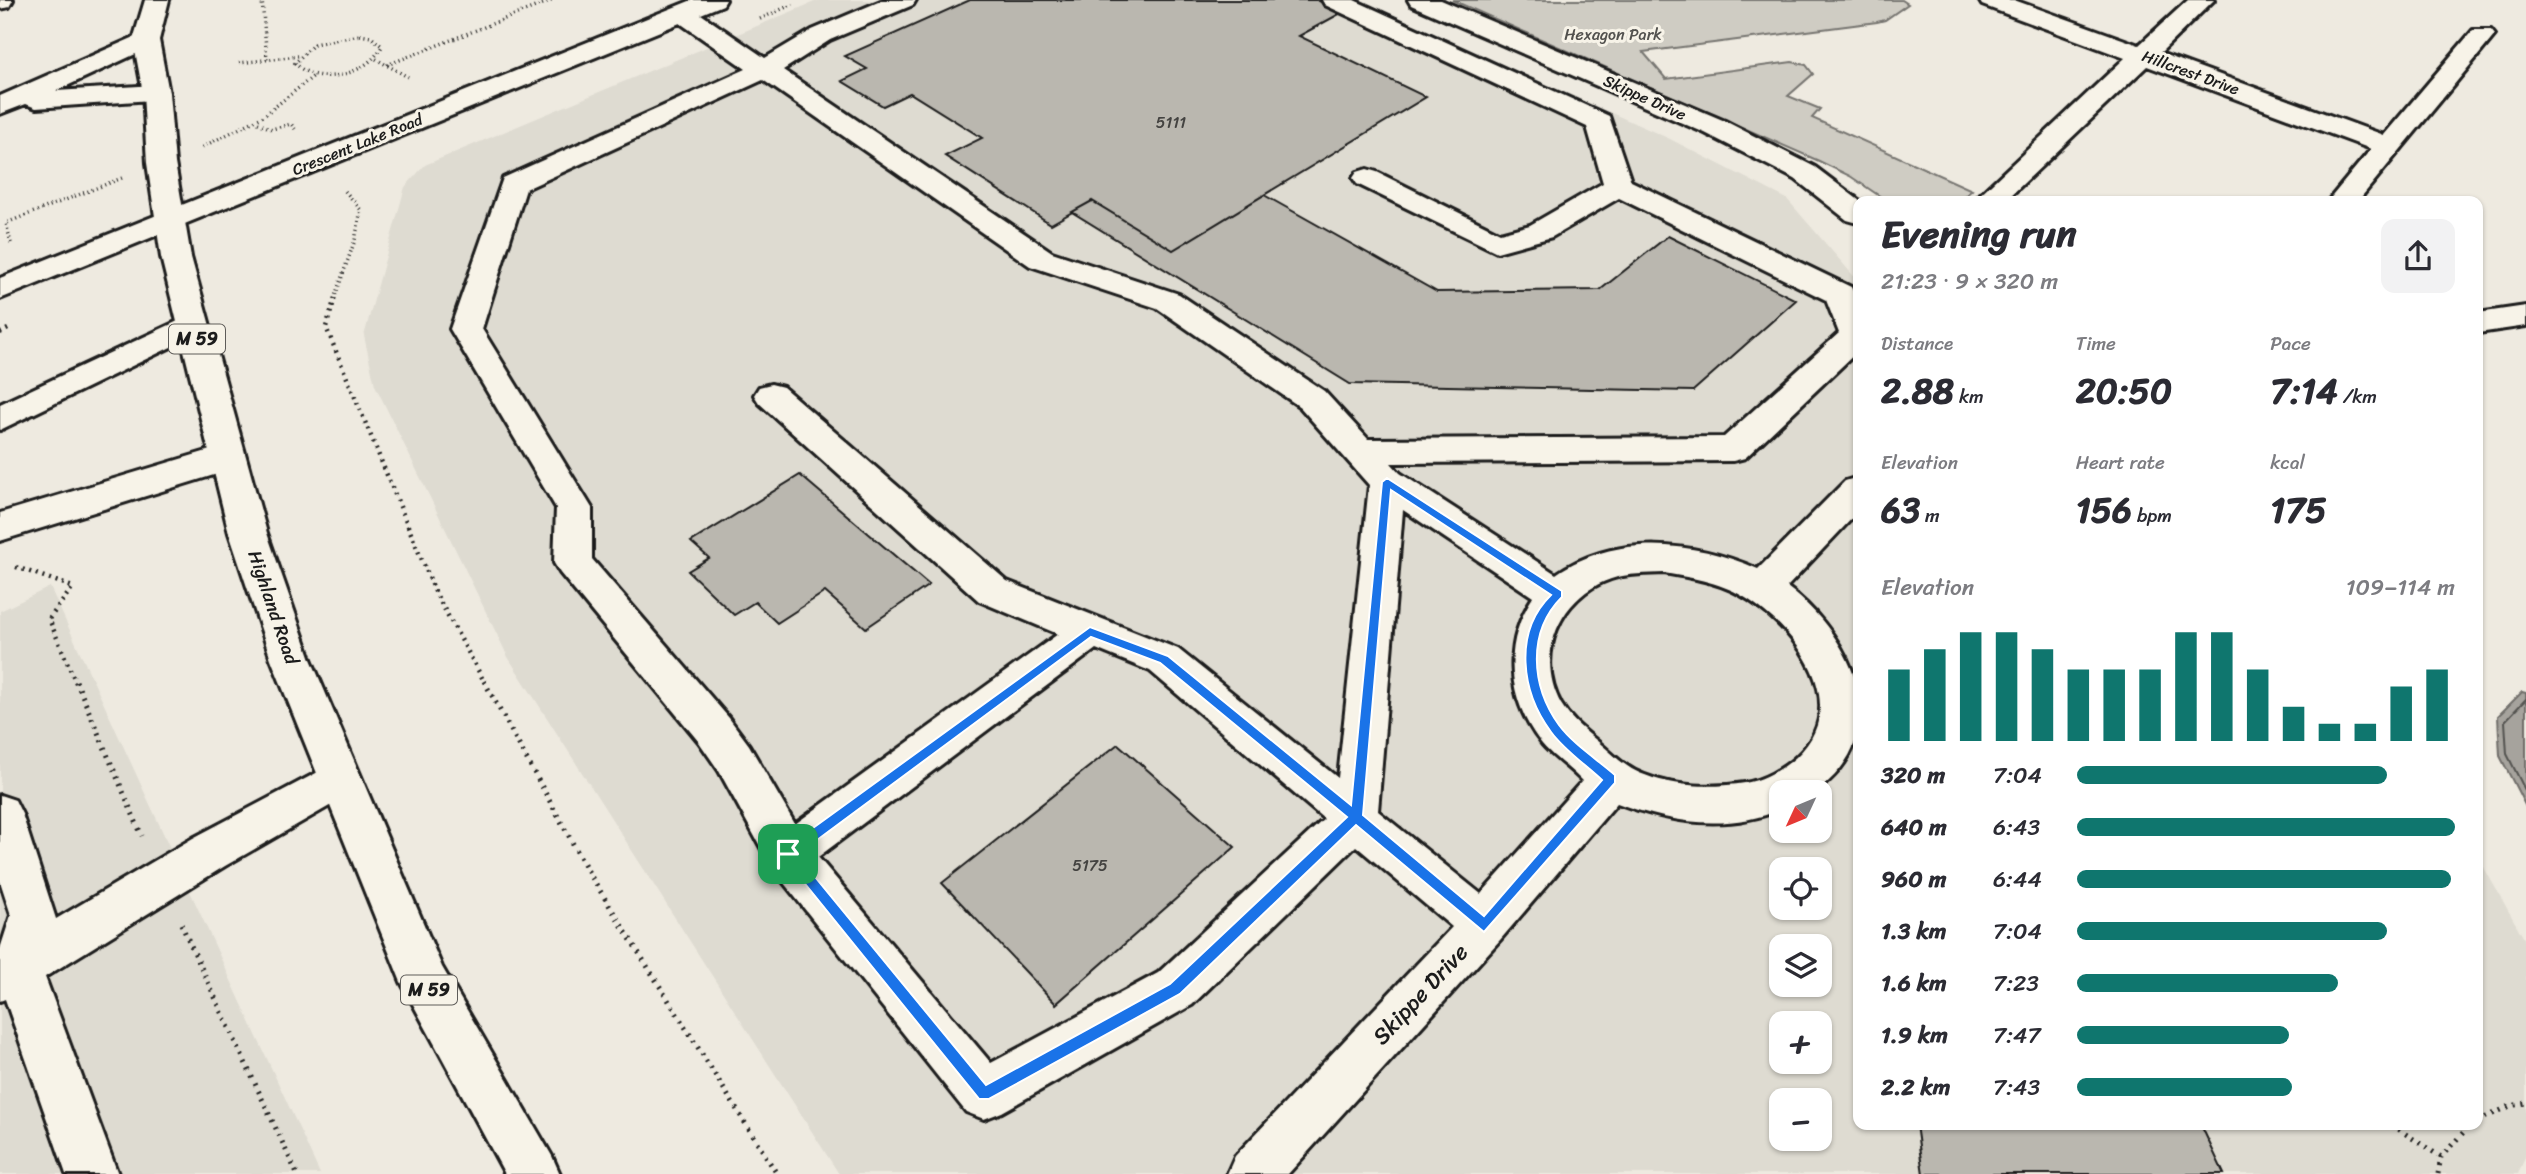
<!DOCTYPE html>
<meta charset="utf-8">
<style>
body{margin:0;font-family:Sriracha,sans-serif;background:#f2f2f3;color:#2b2b33;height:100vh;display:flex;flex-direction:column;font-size:26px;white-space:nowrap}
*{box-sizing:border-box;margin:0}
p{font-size:23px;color:#7c7c81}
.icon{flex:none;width:38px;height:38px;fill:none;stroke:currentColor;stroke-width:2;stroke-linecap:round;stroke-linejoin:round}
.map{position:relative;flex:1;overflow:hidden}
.sheet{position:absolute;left:1853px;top:196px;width:630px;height:934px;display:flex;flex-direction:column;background:#fff;border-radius:14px;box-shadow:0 2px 5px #0004}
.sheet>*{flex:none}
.needle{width:46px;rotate:226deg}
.tools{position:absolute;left:1769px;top:780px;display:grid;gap:14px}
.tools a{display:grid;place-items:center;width:63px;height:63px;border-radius:14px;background:#fff;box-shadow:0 2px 5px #0004;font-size:35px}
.pin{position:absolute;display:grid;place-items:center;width:60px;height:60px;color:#fff;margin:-30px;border-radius:14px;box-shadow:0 4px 10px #0006}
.round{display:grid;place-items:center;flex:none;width:74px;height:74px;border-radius:14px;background:#f2f2f3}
.headline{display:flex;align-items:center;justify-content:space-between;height:119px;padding:0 28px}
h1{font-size:38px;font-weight:700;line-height:52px}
.figures{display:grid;grid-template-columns:repeat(3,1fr);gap:10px;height:119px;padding:7px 28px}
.figures div{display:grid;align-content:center}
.figures b{font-size:35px;font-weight:700}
.figures small{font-size:19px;font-weight:400}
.figures p{font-size:19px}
.chart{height:196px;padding:14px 28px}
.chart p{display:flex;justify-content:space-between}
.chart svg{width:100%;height:126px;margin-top:7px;stroke:#0f766e;stroke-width:6}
ul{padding:0 28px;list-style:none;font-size:23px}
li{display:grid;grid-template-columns:112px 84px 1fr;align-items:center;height:52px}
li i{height:18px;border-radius:9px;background:#0f766e}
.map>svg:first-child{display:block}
</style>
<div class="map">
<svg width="2526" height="1174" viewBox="0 0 2526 1174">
<rect width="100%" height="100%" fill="#eeeae0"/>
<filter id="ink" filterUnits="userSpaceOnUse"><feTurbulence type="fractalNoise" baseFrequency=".0143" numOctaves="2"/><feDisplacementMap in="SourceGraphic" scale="14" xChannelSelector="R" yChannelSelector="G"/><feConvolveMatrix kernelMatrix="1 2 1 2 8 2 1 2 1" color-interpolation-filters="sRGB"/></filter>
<g filter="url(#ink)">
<path fill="#dedbd1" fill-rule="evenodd" d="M819,0h539l312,139 117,60 71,82v844h620v-268l48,85v213l-8,19h-1679l-331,-517 -133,-272 -11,-49 41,-149 20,-22zM1782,793h38v38h-38zM1782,870h38v38h-38zM1782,947h38v38h-38zM1782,1024h38v38h-38zM1782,1101h38v38h-38z
M50,587l270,587h-320v-563z"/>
<path fill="#cfccc3" stroke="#767470" stroke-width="2" d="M1452,0h450l6,4 -23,16 -8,2 -234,30 23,27 126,-17 14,3 7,9 -25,22 32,13 -8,9 160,72 -13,11h-72l-37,-25 -31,-15z"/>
<path fill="#a6a39d" stroke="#6f6d69" stroke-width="2" d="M2522,692l4,1v114l-26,-51 -2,-40z"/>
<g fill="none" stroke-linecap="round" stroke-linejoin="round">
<path stroke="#535250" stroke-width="2" d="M2526,699l-21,22 2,33 19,38"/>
</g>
<path fill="#bab7af" stroke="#1c1c1c" stroke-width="2" d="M970,0h347l26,12 -44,24 127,61 -253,153 -81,-49 -41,23 -106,-68 37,-18 -72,-45 -27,13 -41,-25 25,-12 -22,-13z
M1264,195l173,97 163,-2 68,-54 128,64 -103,91 -343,-7 -278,-172 20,-11 81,49z
M800,475l129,110 -63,43 -41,-36 -48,31 -22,-21 -21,13 -46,-44 21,-13 -18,-16z
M1118,744l117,103 -179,157 -114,-121z
M1916,1125h285l23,49h-301z"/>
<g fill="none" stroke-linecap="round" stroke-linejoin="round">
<g stroke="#1c1c1c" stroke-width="6">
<path id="minor" d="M0,0h13l-4,7 -9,2z
M692,0h34l-3,5 -22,9 64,44 47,-28 71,-30h33l-3,5 -83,35 -47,30 269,182 127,42 145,97 44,48 356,-2 115,-104 -13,-33 -207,-102 -67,39 -55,15 -140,-68 -4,-6 4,-6 10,-3 10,3 123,61 30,-8 73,-42 -16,-56 -262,-122 -3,-5h32l255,116 22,65 220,106 7,14v50l-113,107 -12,3 -342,2 9,10 156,101c60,-41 138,-33 202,-5l87,-88 13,-4v35l-71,75c53,40 102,120 53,182 -7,9 -16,16 -23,23l-35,1v16c-55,23 -111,14 -165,-6l-117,137 -212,234h-61l8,-18 217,-229 -96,-81 -164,159 -190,107 -18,7 -18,-7 -194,-244 -53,-97 -20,-29 -139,-169 -6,-10 2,-55 -106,-179 53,-151 243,-109 -66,-46 -680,276v-21zM763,80l267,186 127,42 143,99 69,78 -31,293 -160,-129 -171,-68 -224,-194 -12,-3 -12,3 -5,8 5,8 220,198 79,33 -263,190 -46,-79 -20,-27 -137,-159v-51l-110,-179 44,-140zM1403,510l130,87c-31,47 -26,103 9,147 12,14 28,24 40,37l-101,113 -103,-83zM1664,573c30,5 60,10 85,27 50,33 103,105 47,157 -13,12 -33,23 -51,26 -32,5 -70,4 -100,-8 -18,-6 -29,-18 -43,-30 -15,-13 -31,-24 -41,-41 -27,-49 -1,-108 50,-125 17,-6 36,-5 53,-6zM1096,649l54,22 174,148 -166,154 -167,90 -173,-206z
M1408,0h33l284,121 90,46 45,34 -2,22 -11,-3 -52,-41 -90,-46 -294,-128z
M1979,0h35l125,45 49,-45h26l-54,53 224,82 89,-105h18l4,5 -137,166h-30l43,-52 -224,-83 -142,135h-32l152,-143 -143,-53z
M146,32l9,3 4,5 -4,5 -99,46 100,-6 10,2 3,6 -3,6 -130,9 -10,-4 -26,10v-18z
M2526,306v20l-48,7v-20z
M193,314l11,3 5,7 -5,7 -204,99v-26z
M227,445l13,4 5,9 -5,9 -240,74v-28z
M339,761l15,5 7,13 -7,13 -129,74 -180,111 73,197h-52l-61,-175 -5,2v-52l11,-34 -11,-34v-86l15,5 7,14 34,105 137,-81z"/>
</g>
<g stroke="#1c1c1c" stroke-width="6">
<path id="highway" d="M145,0h24l-10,40 10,53 6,70 16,94 76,276 44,126 131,308 110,189 8,18h-55l-104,-192 -130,-323 -42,-126 -68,-276 -14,-94 -4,-70 -10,-53z"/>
</g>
<path stroke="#1c1c1c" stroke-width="3.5" stroke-dasharray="1 3.5" stroke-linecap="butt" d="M262,0l5,60
M760,19l33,-15
M360,35l11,2 11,9c-14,29 -65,42 -87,17l19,-19z
M376,59l32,18
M239,63l59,-7
M387,65l166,-65
M258,123l14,6 19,-5 4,5
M202,147l60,-30 53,-42
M11,243l-5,-20 116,-45
M334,299l21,-59 6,-30 -16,-19"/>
<path stroke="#1c1c1c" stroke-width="4.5" stroke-dasharray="2 5" stroke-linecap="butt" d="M335,298l-9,29 110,267 49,89
M0,333l12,-6
M16,567l57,20 -24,32 27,64"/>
<path stroke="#1c1c1c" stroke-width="5" stroke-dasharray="2 6" stroke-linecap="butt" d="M76,681l66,155
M484,681l105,192 188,301
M181,924l116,250
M2478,1121l32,-15 16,-3
M2392,1125l49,32
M2438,1174l3,-17 29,-32"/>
<use href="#minor" fill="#f7f3e8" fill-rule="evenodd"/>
<use href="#highway" fill="#f7f3e8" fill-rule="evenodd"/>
</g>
</g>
<path fill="#1a73e8" stroke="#fff" stroke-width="2" fill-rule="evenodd" d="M1387,478l175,113v6c-35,35 -31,89 -3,128 14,19 39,35 56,50v8l-131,149 -128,-107 -176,169 -191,105h-10l-195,-241v-9l306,-222 78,29 183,149 31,-323zM1391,490l160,105c-38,37 -30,97 0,137 13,18 35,33 51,48l-118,136 -121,-101zM1091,637l69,26 187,154 -177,167 -184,101 -189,-230z"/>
<g text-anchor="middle" stroke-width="6" stroke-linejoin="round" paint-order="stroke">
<g font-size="16" fill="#52514e" stroke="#f7f3e8">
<text x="1613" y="40">Hexagon Park</text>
</g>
<g font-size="16" fill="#1c1c1c" stroke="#f7f3e8">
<text transform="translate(2191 72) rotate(20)" y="6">Hillcrest Drive</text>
<text transform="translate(1645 97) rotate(24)" y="6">Skippe Drive</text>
<text transform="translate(357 144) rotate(-22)" y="6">Crescent Lake Road</text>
</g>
<g font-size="16" fill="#444341">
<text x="1171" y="128">5111</text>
<text x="1090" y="871">5175</text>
</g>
<g fill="#f7f3e8" stroke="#5e5c59" stroke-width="2">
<rect x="169" y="324.5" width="56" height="29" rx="5"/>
<rect x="401" y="975.5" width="56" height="29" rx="5"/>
</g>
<g font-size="18" font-weight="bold" fill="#1c1c1c">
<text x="197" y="345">M 59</text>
<text x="429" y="996">M 59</text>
</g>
<g font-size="19" fill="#1c1c1c" stroke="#f7f3e8">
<text transform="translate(274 607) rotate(71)" y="7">Highland Road</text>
</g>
<g font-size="23" fill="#1c1c1c" stroke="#f7f3e8">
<text transform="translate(1420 994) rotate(-47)" y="8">Skippe Drive</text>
</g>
</g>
</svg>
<div class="tools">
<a><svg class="needle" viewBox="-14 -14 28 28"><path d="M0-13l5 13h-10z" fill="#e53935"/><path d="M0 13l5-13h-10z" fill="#7c7c81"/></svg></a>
<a><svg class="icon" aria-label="locate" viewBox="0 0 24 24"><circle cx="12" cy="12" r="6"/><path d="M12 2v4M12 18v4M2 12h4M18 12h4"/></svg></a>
<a><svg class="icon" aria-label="layers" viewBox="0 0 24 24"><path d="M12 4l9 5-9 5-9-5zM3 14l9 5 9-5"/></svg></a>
<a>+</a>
<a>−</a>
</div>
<div class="pin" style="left:788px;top:854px;background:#1e9e55"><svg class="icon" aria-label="arrive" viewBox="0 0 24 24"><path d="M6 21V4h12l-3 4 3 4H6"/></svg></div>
<section class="sheet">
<div class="headline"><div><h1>Evening run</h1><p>21:23 · 9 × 320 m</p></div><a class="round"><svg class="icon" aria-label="share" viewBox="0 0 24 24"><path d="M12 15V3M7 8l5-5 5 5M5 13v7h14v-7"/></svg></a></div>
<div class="figures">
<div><p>Distance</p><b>2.88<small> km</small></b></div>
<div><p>Time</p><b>20:50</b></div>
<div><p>Pace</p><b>7:14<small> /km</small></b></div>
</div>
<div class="figures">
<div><p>Elevation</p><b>63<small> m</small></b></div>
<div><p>Heart rate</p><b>156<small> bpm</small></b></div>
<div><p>kcal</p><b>175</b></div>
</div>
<div class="chart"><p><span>Elevation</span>109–114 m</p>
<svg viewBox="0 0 160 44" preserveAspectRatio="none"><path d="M5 44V19M15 44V12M25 44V6M35 44V6M45 44V12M55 44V19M65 44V19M75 44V19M85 44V6M95 44V6M105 44V19M115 44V32M125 44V38M135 44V38M145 44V25M155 44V19"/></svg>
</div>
<ul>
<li><b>320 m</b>7:04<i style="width:82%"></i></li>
<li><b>640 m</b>6:43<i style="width:100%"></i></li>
<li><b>960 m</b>6:44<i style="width:99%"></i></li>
<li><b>1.3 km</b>7:04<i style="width:82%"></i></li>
<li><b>1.6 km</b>7:23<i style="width:69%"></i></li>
<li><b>1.9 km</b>7:47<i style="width:56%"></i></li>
<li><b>2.2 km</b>7:43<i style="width:57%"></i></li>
</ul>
</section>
</div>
